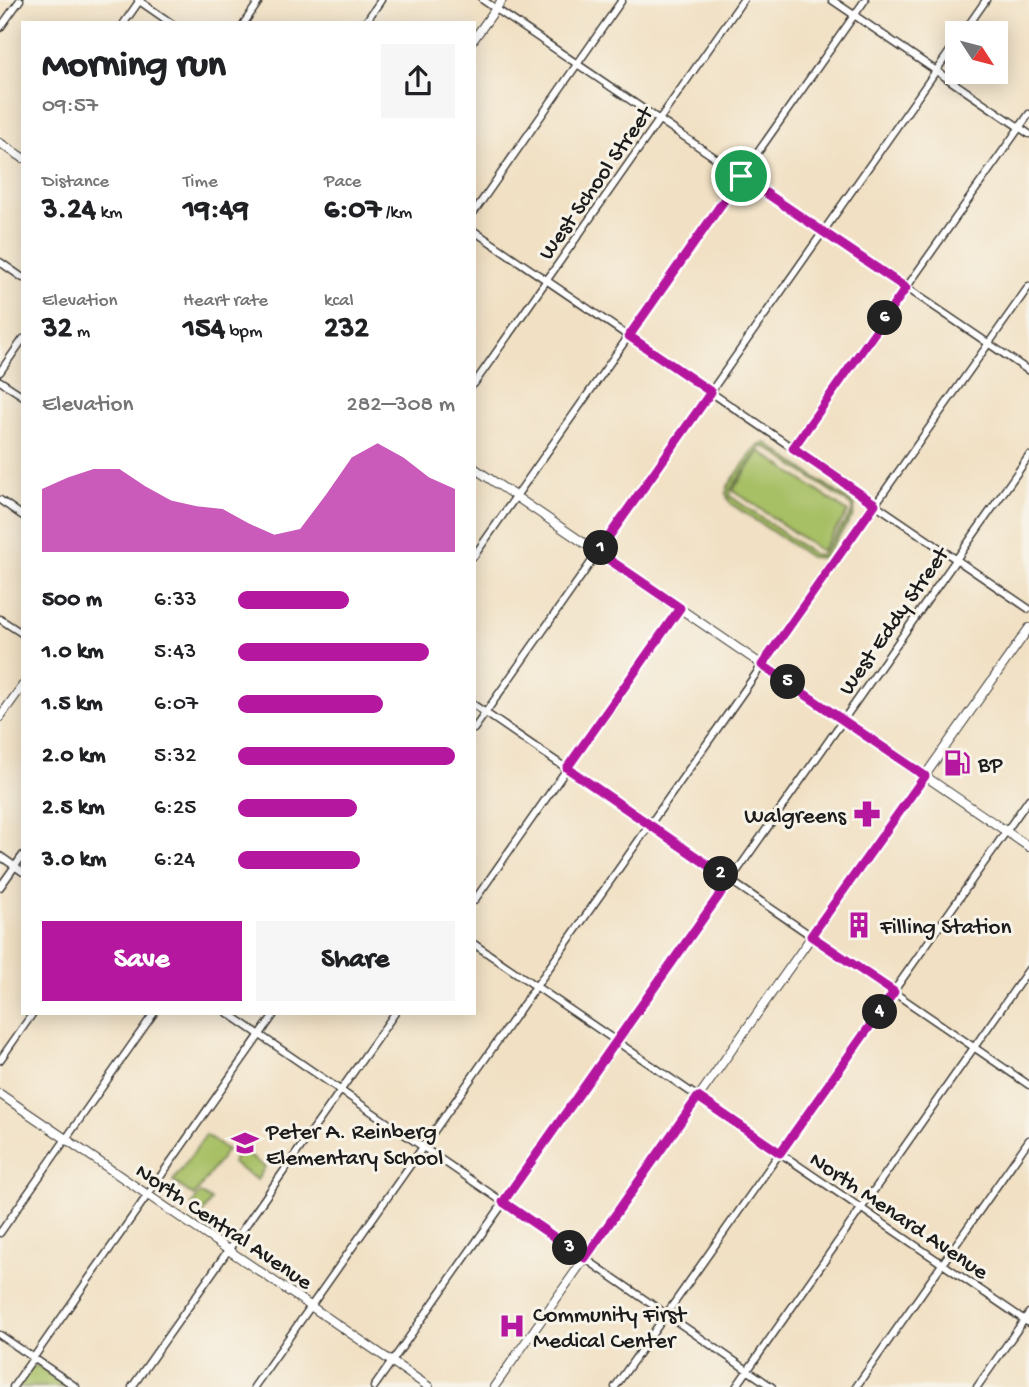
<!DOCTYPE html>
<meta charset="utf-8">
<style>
body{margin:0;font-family:"Gochi Hand",sans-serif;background:#f6f6f6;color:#202124;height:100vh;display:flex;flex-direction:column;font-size:26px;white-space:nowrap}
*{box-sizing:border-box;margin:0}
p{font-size:23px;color:#757577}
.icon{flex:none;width:38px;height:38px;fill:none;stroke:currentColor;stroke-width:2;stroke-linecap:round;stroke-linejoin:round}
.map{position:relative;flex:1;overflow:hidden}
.panel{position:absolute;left:21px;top:21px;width:455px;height:994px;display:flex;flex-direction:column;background:#fff;border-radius:0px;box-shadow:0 4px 18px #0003}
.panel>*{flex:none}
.needle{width:46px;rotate:126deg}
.tools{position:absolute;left:945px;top:21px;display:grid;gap:14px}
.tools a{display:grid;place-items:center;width:63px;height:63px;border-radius:0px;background:#fff;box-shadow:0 4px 18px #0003;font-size:35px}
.pin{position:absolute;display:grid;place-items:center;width:60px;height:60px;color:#fff;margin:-30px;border:4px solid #fff;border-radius:50%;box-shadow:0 2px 7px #0007}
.km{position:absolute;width:35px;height:35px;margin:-18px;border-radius:50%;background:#222;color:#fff;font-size:19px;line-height:35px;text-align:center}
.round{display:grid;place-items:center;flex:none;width:74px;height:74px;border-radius:0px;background:#f6f6f6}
.headline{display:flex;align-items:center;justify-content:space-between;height:119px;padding:0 21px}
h1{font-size:38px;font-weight:800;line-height:52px}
.stats{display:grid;grid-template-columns:repeat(3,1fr);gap:10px;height:119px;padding:7px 21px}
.stats div{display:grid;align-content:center}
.stats b{font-size:30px;font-weight:800}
.stats small{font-size:19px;font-weight:400}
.stats p{font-size:19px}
.chart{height:196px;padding:14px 21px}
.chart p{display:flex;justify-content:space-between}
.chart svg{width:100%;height:126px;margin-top:7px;fill:#b5179e;opacity:.7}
.button{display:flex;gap:14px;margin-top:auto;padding:14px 21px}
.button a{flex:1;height:80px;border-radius:0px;background:#b5179e;color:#fff;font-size:28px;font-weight:800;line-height:80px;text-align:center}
.button a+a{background:#f6f6f6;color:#202124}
ul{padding:0 21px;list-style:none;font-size:23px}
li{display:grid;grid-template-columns:112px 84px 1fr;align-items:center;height:52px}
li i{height:18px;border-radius:9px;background:#b5179e}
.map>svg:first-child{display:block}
</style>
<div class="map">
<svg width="1029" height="1387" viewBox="0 0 1029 1387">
<rect width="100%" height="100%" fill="#f7f3e8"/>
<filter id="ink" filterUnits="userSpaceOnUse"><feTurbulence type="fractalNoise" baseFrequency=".0143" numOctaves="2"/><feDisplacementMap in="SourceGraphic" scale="14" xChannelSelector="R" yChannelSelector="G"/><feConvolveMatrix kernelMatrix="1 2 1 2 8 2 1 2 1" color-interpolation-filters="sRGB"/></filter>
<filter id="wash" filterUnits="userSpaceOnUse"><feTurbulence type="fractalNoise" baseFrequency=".00686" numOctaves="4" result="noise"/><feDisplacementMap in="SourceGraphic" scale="28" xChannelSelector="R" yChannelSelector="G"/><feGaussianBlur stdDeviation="1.57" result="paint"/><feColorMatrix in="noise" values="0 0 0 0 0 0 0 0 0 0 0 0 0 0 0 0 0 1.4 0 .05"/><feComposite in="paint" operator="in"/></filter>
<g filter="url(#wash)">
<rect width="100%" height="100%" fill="#f1e0c3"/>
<path fill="#a7bf65" stroke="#626e40" stroke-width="2" fill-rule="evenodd" d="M766,443l89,62 -2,11 -30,42 -13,-1 -80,-54 -4,-9 2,-8 28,-39zM760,447l8,1 84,58v7l-31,42 -8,-1 -83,-58 1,-7z
M760,451l88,61 -27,39 -88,-61z
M206,1135l21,15 -33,46 -21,-15z
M240,1150l25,17 -8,13 -25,-17z
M200,1193l11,7 -8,13 -11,-8z
M32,1366h7l30,21h-52z"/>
</g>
<g filter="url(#ink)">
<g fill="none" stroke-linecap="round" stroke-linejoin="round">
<g stroke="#3c3935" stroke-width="9">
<path id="street" d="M138,0l33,23
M483,0l546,371
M832,0l197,134
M124,23l16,-23
M244,23l16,-23
M365,23l16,-23
M0,28l20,-28
M963,33l23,-33
M474,212l148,-212
M474,231l555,378
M0,262l23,16
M0,372l23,-33
M0,381l23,15
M474,384l269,-384
M793,448l236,-334
M0,500l23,16
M474,556l391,-556
M0,619l23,15
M474,705l555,380
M474,729l483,-688
M0,856l23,16
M0,887l23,-32
M474,901l206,-293
M474,944l555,379
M228,1013l544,374
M0,1060l33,-47
M0,1233l154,-220
M0,1335l76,52
M13,1387l262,-374
M132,1387l263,-374
M254,1387l775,-1101
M374,1387l655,-931
M615,1387l414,-588
M736,1387l293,-418
M856,1387l173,-247
M977,1387l52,-74"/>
</g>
<g stroke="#3c3935" stroke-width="10">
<path id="secondary" d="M474,39l28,-39
M0,143l23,15
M474,468l555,379
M0,717l23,-32
M0,1094l429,293
M494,1387l535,-759"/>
</g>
<use href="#street" stroke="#fff" stroke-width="6"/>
<use href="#secondary" stroke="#fff" stroke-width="8"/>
</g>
</g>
<g fill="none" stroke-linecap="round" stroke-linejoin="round" filter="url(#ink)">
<g stroke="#fff" stroke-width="14">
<path id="route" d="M741,176l165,112 -113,160 82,56 -113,161 163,111 -114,160 83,56 -114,161 -82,-56 -113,161 -82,-56 227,-322 -163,-112 113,-160 -82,-56 113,-160 -82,-56z"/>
</g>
<use href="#route" stroke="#b5179e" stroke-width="9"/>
</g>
<defs>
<g id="fuel-bare" transform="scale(2.1)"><path d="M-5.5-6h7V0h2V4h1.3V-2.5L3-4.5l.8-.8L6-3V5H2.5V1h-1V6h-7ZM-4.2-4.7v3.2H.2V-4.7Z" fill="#b5179e" stroke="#f7f3e8" stroke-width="2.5" paint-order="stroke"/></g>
<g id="pharmacy-bare" transform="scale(2.1)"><path d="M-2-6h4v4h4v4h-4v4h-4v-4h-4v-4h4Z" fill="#b5179e" stroke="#f7f3e8" stroke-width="2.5" paint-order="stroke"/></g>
<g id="building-bare" transform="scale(2.1)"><path d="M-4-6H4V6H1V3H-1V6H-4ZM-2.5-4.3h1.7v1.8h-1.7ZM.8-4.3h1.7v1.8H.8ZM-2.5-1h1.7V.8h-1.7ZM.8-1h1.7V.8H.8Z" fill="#b5179e" stroke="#f7f3e8" stroke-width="2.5" paint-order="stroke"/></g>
<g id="school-bare" transform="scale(2.1)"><path d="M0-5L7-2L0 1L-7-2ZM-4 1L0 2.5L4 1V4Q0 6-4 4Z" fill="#b5179e" stroke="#f7f3e8" stroke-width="2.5" paint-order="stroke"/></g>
<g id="hospital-bare" transform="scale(2.1)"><path d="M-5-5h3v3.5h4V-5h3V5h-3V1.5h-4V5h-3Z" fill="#b5179e" stroke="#f7f3e8" stroke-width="2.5" paint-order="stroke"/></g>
</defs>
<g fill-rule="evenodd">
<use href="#fuel-bare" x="957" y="763"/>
<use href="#pharmacy-bare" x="867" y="814"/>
<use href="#building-bare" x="859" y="925"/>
<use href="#school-bare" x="245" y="1143"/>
<use href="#hospital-bare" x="512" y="1326"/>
</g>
<g text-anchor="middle" stroke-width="6" stroke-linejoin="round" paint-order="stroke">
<g font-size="23" fill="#1c1c1c" stroke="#f7f3e8">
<text transform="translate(594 182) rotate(-55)" y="8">West School Street</text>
<text transform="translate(892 620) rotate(-55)" y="8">West Eddy Street</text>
<text transform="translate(900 1214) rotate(34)" y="8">North Menard Avenue</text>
<text transform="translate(225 1225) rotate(34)" y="8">North Central Avenue</text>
</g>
<g font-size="23" fill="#1c1c1c" stroke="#f7f3e8" text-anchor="start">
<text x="978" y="771">BP</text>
<text x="846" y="822" text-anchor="end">Walgreens</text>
<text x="880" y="933">Filling Station</text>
<text x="266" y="1138">Peter A. Reinberg<tspan x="266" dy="26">Elementary School</tspan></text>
<text x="533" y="1321">Community First<tspan x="533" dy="26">Medical Center</tspan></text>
</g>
</g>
</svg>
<div class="tools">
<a><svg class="needle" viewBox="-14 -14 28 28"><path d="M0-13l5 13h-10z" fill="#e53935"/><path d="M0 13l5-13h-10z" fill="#757577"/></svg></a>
</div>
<div class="pin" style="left:741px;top:176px;background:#1e9e55"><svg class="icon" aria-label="arrive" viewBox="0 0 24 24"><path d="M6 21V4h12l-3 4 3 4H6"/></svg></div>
<b class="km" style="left:601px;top:548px">1</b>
<b class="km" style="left:721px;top:874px">2</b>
<b class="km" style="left:570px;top:1248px">3</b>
<b class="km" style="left:880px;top:1012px">4</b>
<b class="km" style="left:788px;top:682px">5</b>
<b class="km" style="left:885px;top:318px">6</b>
<section class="panel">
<div class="headline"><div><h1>Morning run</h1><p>09:57</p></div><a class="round"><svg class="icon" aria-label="share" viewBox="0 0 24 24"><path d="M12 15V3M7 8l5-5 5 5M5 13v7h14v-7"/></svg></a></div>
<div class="stats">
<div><p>Distance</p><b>3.24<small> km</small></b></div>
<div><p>Time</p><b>19:49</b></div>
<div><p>Pace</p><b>6:07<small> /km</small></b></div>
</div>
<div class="stats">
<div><p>Elevation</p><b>32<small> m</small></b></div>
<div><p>Heart rate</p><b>154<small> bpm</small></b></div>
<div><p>kcal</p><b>232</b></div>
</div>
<div class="chart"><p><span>Elevation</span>282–308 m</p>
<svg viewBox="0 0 160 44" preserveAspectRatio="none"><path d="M0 44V22L10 18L20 15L30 15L40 21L50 26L60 28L70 29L80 34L90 38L100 36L110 24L120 11L130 6L140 11L150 18L160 22V44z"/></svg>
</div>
<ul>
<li><b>500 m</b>6:33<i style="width:51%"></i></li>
<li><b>1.0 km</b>5:43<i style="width:88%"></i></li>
<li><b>1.5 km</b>6:07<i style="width:67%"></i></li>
<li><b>2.0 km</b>5:32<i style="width:100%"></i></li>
<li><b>2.5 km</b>6:25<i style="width:55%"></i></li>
<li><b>3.0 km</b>6:24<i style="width:56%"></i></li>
</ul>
<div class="button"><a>Save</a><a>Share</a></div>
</section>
</div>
